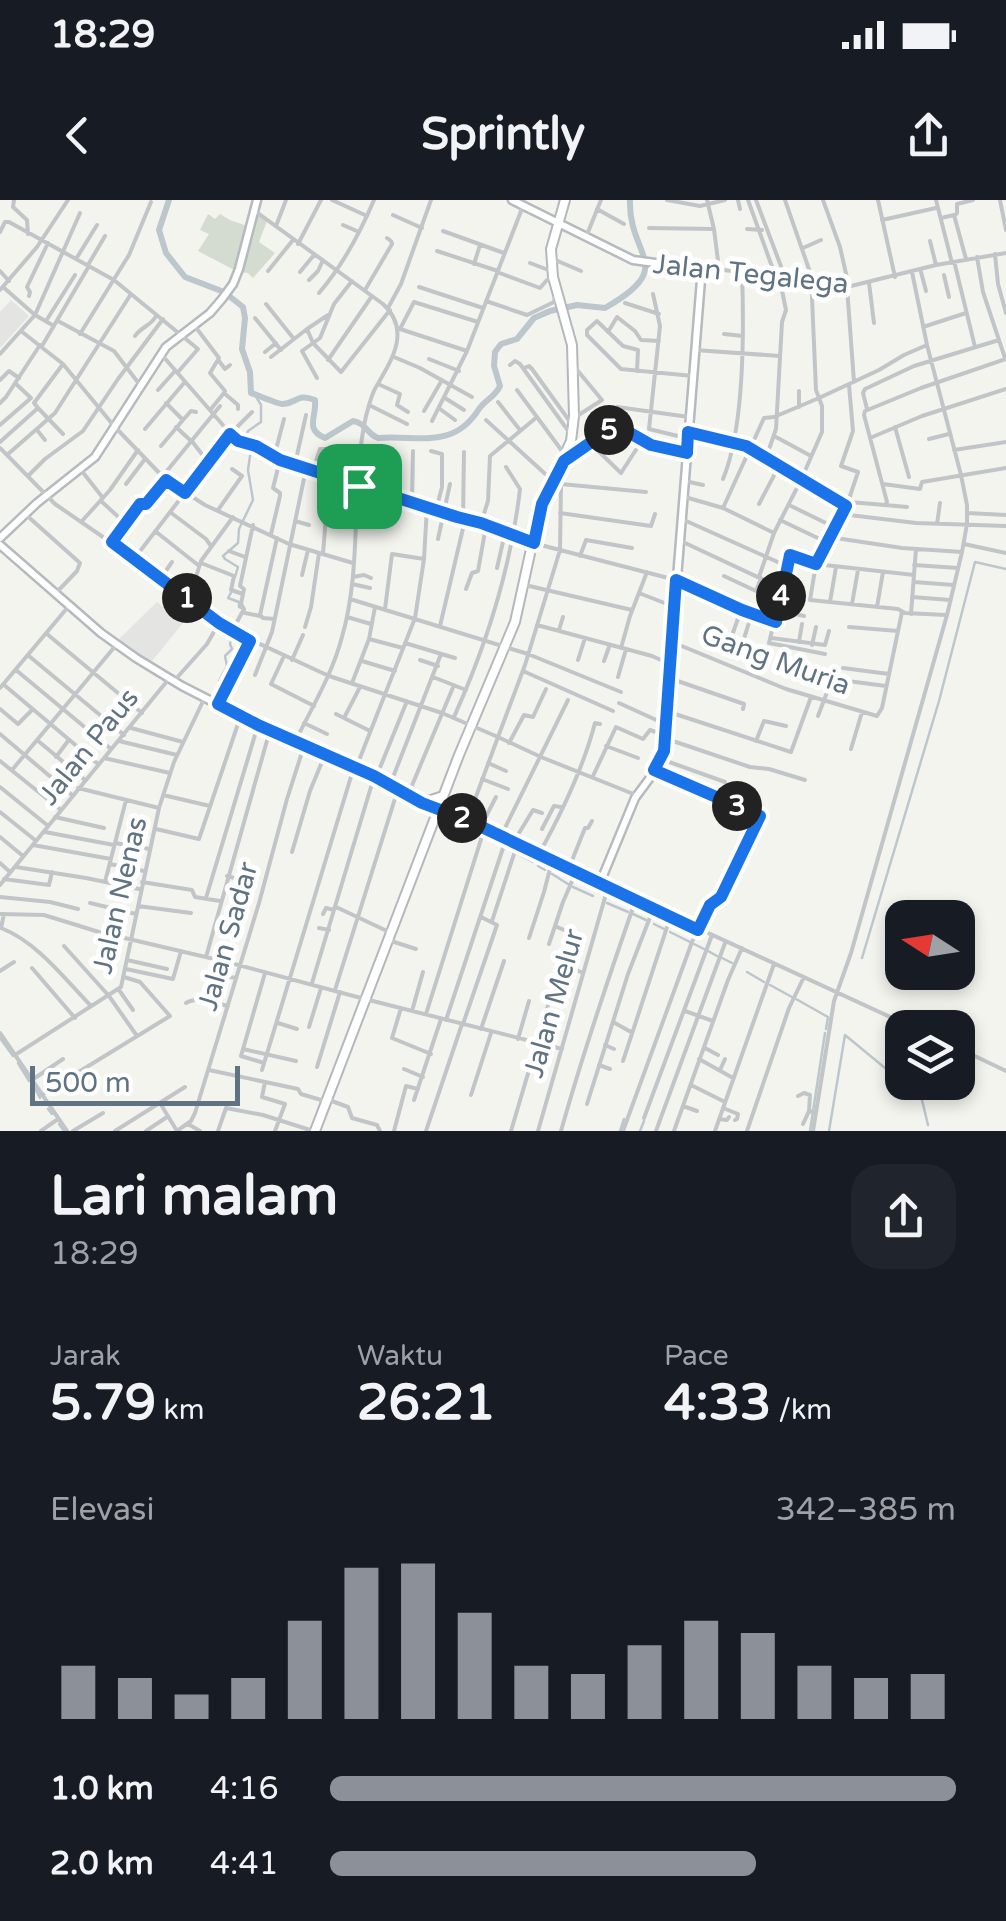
<!DOCTYPE html>
<html lang="id">
<meta charset="utf-8">
<style>
body{margin:0;font-family:"Varela Round",sans-serif;background:#20242c;color:#f1f3f6;height:100vh;display:flex;flex-direction:column;font-size:38px;white-space:nowrap}
*{box-sizing:border-box;margin:0}
p{font-size:32px;color:#9ea1a6}
.icon{flex:none;width:55px;height:55px;fill:none;stroke:currentColor;stroke-width:2;stroke-linecap:round;stroke-linejoin:round}
.map{position:relative;height:931px;overflow:hidden}
.sheet{display:flex;flex-direction:column;background:#171b24;flex:1}
.sheet>*{flex:none}
.needle{width:65px;rotate:282deg}
.tools{position:absolute;left:885px;top:700px;display:grid;gap:20px}
.tools a{display:grid;place-items:center;width:90px;height:90px;border-radius:20px;background:#171b24;box-shadow:0 5px 15px #0003;font-size:50px}
.scale{position:absolute;left:30px;bottom:25px;width:210px;box-sizing:border-box;padding-left:10px;border:5px solid #607383;border-top:0;font-size:28px;line-height:35px;white-space:nowrap;color:#607383;-webkit-text-stroke:8px #fff;paint-order:stroke}
.pin{position:absolute;display:grid;place-items:center;width:85px;height:85px;color:#fff;margin:-42px;border-radius:20px;box-shadow:0 5px 15px #0006}
.km{position:absolute;width:50px;height:50px;margin:-25px;border-radius:50%;background:#222;color:#fff;font-size:28px;line-height:50px;text-align:center}
.round{display:grid;place-items:center;flex:none;width:105px;height:105px;border-radius:30px;background:#20242c}
.head{display:flex;align-items:center;justify-content:space-between;height:170px;padding:0 50px}
h1{font-size:55px;font-weight:800;line-height:75px}
.metrics{display:grid;grid-template-columns:repeat(3,1fr);gap:15px;height:170px;padding:10px 50px}
.metrics div{display:grid;align-content:center}
.metrics b{font-size:50px;font-weight:800}
.metrics small{font-size:28px;font-weight:400}
.metrics p{font-size:28px}
.chart{height:280px;padding:20px 50px}
.chart p{display:flex;justify-content:space-between}
.chart svg{width:100%;height:180px;margin-top:10px;stroke:#8c9099;stroke-width:6}
ul{padding:0 50px;list-style:none;font-size:32px}
li{display:grid;grid-template-columns:160px 120px 1fr;align-items:center;height:75px}
li i{height:25px;border-radius:12px;background:#8c9099}
.status{display:flex;justify-content:space-between;align-items:center;height:70px;padding:0 50px;background:#171b24;direction:ltr}
.status svg{height:28px;fill:currentColor}
header{display:flex;justify-content:space-between;align-items:center;height:130px;padding:0 50px;background:#171b24;font-size:45px;font-weight:800}
.map>svg:first-child{display:block}
</style>
<div class="status"><b>18:29</b><svg viewBox="0 0 49 12"><path d="M0 12V9h3v3zM5 12V6h3v6zM10 12V3h3v9zM15 12V0h3v12zM26 1h20v11H26zM47 4h2v5h-2z"/></svg></div>
<header><svg class="icon" aria-label="back" viewBox="0 0 24 24"><path d="M15 5l-7 7 7 7"/></svg>Sprintly<svg class="icon" aria-label="share" viewBox="0 0 24 24"><path d="M12 15V3M7 8l5-5 5 5M5 13v7h14v-7"/></svg></header>
<div class="map">
<svg width="1006" height="931" viewBox="0 0 1006 931">
<rect width="100%" height="100%" fill="#f4f4ef"/>
<path fill="#e4e5e3" d="M11,100l18,16 -29,32v-36z
M157,402l26,21 -35,43 -29,-27z"/>
<path fill="#d4dbd0" d="M254,12l13,9 -8,21 16,11 -22,25 -5,-5 -10,-1 -40,-21 11,-17 -9,-4 8,-16 7,5 5,-5 10,6 20,7z"/>
<g fill="none" stroke-linecap="round" stroke-linejoin="round">
<path stroke="#bbc7cc" stroke-width="2.5" d="M235,377l3,-10 -13,-8 -2,-3 15,-13 1,-14 14,-29 -5,-30 3,-21 -5,-13 2,-5 13,-9v-17l-6,-10
M233,389l-5,9 11,4v5l5,2
M219,481l8,-15 -2,-10 7,-7 -2,-5 2,-10
M457,622l7,4
M490,640l11,5
M506,648l4,2
M516,653l17,9
M538,666l7,4
M552,674l16,10
M573,687l20,9
M607,703l21,9
M633,714l13,6
M654,724l10,5
M670,732l20,10
M694,744l10,5
M708,751l9,5
M722,758l10,5
M862,758l77,-257 36,-139 31,7
M747,772l17,10
M770,785l22,12
M796,799l32,18 -2,12
M0,838l13,18
M18,863l11,18
M905,883l16,13 7,29
M34,887l6,11
M48,909l4,5
M59,924l5,7
M620,931l4,-12
M640,931l4,-10
M810,931l15,-98
M829,931l16,-96 57,47"/>
<path stroke="#bbc7cc" stroke-width="6" d="M169,0l-10,30 7,23 19,24 39,15 19,15 2,11 -3,31 8,23 1,21c7,2 26,11 32,11 15,-1 13,-11 32,-4 2,17 -11,29 10,38l28,-17c13,2 14,13 25,17 41,-3 75,12 101,-29 7,-10 16,-12 21,-23l-6,-20 1,-14 6,-8 16,-5 17,-21 16,-7 27,-6 28,3c74,-42 23,-51 25,-108"/>
<g stroke="#b5babf" stroke-width="11">
<path id="secondary" d="M0,338l37,-35 58,-46 71,-110 44,-34 12,-14 11,-15 6,-15 18,-69
M0,345l101,88 35,25 46,28 76,39 116,52 48,26 45,18 133,62 35,-85 20,-27 8,-18 39,-486h-17l-52,-7 -121,-60"/>
</g>
<g stroke="#b4b8bc" stroke-width="12">
<path id="primary" d="M442,600l9,14
M422,603l18,-6
M315,931l144,-376 56,-133 25,-114 31,-67 3,-25 -2,-71 -19,-68 -2,-28 14,-49"/>
</g>
<path stroke="#c1c5c8" stroke-width="4" d="M14,0l-1,7 14,13 1,14
M332,0l35,16
M667,0l33,6 25,-6
M707,0l7,29 5,40
M738,0l2,9
M748,0l27,75
M756,0l29,77
M823,0l17,47 9,40
M878,0l17,77
M936,0l16,63
M1000,0l6,30
M597,9l27,15
M255,11l128,93c29,27 8,57 -7,83 -5,8 -7,19 -10,29 -16,72 -3,148 -24,221 -10,38 -30,70 -47,105
M393,15l29,13
M955,15l2,-2v-9l16,-4
M941,18l13,-3 12,44
M882,20l54,-12
M343,25l16,7
M276,26l10,-26
M649,28l65,1
M747,29l15,1
M443,31l61,22
M0,32l5,-10h4l105,58 84,69 -20,23
M586,37l15,-37
M930,41l6,24
M298,44l23,-44
M803,48l18,-8
M437,51l61,20
M995,54l3,30 8,29
M977,57l6,35 22,66
M76,59l21,-34
M553,59l28,12
M530,63l21,8
M474,64l6,-19
M88,65l17,-29
M955,65l20,82
M702,67l145,20 89,-22 70,-12
M0,71l9,10
M268,71l25,-31
M300,72l14,-17
M497,72l43,16 7,-8 6,-3
M921,72l5,19
M944,75l5,22
M309,80l9,-9 5,-11
M869,83l5,40
M3,87l32,28 19,11
M419,87l64,21
M847,87l7,95
M0,90l37,-43 31,-47
M365,90l27,-46 -1,-3 -4,-3
M319,93c24,-28 41,-60 55,-93
M653,94l7,32 -11,103 37,9
M29,96l1,-4 -3,-5 21,-44
M486,101l41,14 27,-13 1,-5
M625,103l34,11
M266,104l28,35
M388,108l13,-24 30,-84
M255,118l26,32
M46,121l29,-46
M58,121l56,30 26,34
M194,125l25,33 -9,15 15,18 -1,2 14,12v4
M923,127l43,-14
M397,128l70,23 56,-145
M307,129l6,14 28,29 49,-62
M400,129l14,-27 64,20
M21,131l42,33 51,62 52,54 39,25 84,39 64,19
M608,132l9,-15 18,14 6,9 18,1
M80,134l49,-79 22,-53
M724,134l19,2
M135,136c6,-9 17,-11 21,-20
M42,146l47,-80
M695,150l85,6
M265,152l11,-9
M0,154l35,-39 45,-102
M161,154l75,86 21,6 17,11 178,59 29,7 52,20 143,37 65,30 35,12
M271,157l36,-28 21,-14
M394,157l26,11 52,29
M429,159l30,12
M328,160l44,-64
M219,161l6,8 5,-4
M510,165l5,-4 5,3 49,68
M573,165l29,35 -25,16
M524,168l5,-2 3,3 39,54
M637,171l1,-21 -15,-4 -26,-25 -10,9v5l34,34 72,7
M317,178l-15,-27 18,-13 14,-34 18,-23
M0,180l9,-9 10,7
M378,184l22,10 -3,11 11,7
M849,185l4,46 -12,35 17,6 -10,30 -32,62 -6,36 88,9 7,4 41,2
M158,190l17,-19
M517,190l48,65
M799,191v16
M445,198l19,12
M498,202l22,28
M0,203l6,-6 34,-52
M166,203l17,17 8,-9 5,1
M369,205l38,19
M617,207l72,10
M38,208l-4,-5 29,-39
M38,208l25,26
M211,209l13,-16
M440,209l15,11
M867,209l-4,-16 2,-4 49,-23 85,-26
M424,211l18,-31
M432,221l35,-70
M0,225l31,-27 -16,-15
M176,227l14,13
M895,227l14,50
M145,229l39,-46
M37,230l8,10
M688,232l55,12 102,61
M776,237l35,19
M870,238l52,-22 84,-27
M929,239l20,-5
M191,240l17,22
M0,242l38,-34
M590,243l31,30 20,-31
M161,246l22,-26
M0,248l55,56 96,66 81,61 97,45 113,37 56,24 27,-72 35,-115 1,-66 -8,-3 -67,-61
M954,250l52,-8
M431,251l11,3v33l-6,23
M7,255l48,-42 76,-119
M274,257l10,-38
M766,258l10,-29 6,-107 4,-12 -7,-34
M564,261l53,-36 34,20 36,8
M295,264l11,-49
M81,270l22,28
M313,271l7,-22h17v30
M28,276l17,-17 38,-28 35,-52 45,-60
M162,277l58,-71
M723,279c22,-53 21,-150 19,-208
M685,281l18,4
M126,284l19,-25
M561,284l85,8
M883,284l37,5 2,-7 84,-14
M394,297l2,-40
M685,297l38,11 51,25
M101,301l24,22
M412,302l1,-51
M849,302l36,3 2,-3 -23,-87 1,-4 56,-23 85,-29
M759,304l20,-38
M789,305l45,22
M885,305l22,2
M723,308l41,-90 10,-1 45,-19 60,-28 25,-15 23,-10
M218,310l24,-34 -10,-7
M170,312l36,27 5,7
M24,313l56,50 -3,8 -22,23
M560,313l91,13 4,-12
M967,313l39,2
M841,314l75,9 90,3
M463,319l1,-67
M684,320l96,43
M780,320l46,22
M82,321l28,-31 28,-40
M295,321l14,4
M481,323l7,-22 2,-45 47,-39
M937,324l3,-21
M155,331l43,34
M271,334l9,-38v-3l-7,-5 7,-28
M829,337l73,11 60,4
M438,339l12,-55
M111,342l29,-38h6l20,-24
M683,342l100,47
M964,344l42,9
M229,351l16,6
M323,354l4,-51 5,-26
M580,356l6,-16 46,8
M134,359l96,-125 22,-22
M201,363l33,13 -3,14 12,4
M914,365l44,3
M497,368l8,-35
M302,375l6,-25
M724,376l32,15 5,-13
M353,377l11,-2 7,3
M759,377l15,-44 27,-53 21,-48v-26l-6,-16 -5,-115 -26,-75
M161,378l11,-16
M914,382l40,3
M352,384l18,4
M525,385l107,25
M466,389l6,-16 6,-2 8,-45
M639,393l28,11
M912,397l38,3
M189,399l12,-38 32,-44
M350,399l178,55 93,38
M830,402l6,-35
M852,404l6,-34
M877,407l6,-35
M385,409l7,-55 32,5
M741,410l-12,34 12,4 11,-35
M778,410l26,6
M245,413l15,3
M911,414l5,-65
M347,417l24,7
M274,419l-11,-1 -3,-3 17,-77
M537,425l115,31 18,8
M440,426l25,-106
M305,427l6,-20 8,-54
M849,427l49,4
M559,430l4,-13
M232,431l12,-22 -3,-5 3,-15 -4,-3 13,-61
M47,434l95,79
M771,438l54,7 4,-14
M369,439l34,9
M672,442l114,47 91,27 5,-8 20,-96
M799,442l3,-18
M405,443l50,15
M812,445l4,-18
M621,448l9,-32 17,-44
M825,454l-56,-11 21,-88 26,9 98,11
M29,456l95,79
M284,456l-13,28 43,22
M292,460l11,-25
M420,460l18,6
M578,460l7,-22
M362,461l33,10
M604,461l5,-14
M843,468l46,6
M16,470l95,79
M523,471l90,40
M255,475l17,-43 34,-163
M433,477l33,13
M618,477l8,-28
M669,478l75,26 -1,5
M174,481l33,-37 12,-21
M352,483l17,-44 6,-32
M3,484l95,80
M0,488l68,-81
M219,503l32,-62
M619,503l46,21
M0,509l18,15 14,-14
M666,511l125,41 20,-55
M336,514l34,17
M818,516l14,-37 54,7
M454,517c32,-71 57,-150 66,-228l-14,-22
M344,518l16,-31
M304,523l23,11
M131,528l52,14
M0,534l72,61
M664,538l86,29 19,2 36,11
M37,540l48,40
M119,541l58,14
M756,541l8,-20 22,5
M509,543l15,-28 9,2 13,-28
M606,546l32,12
M851,549l11,-37
M56,557l12,-16
M104,558l66,15
M661,559l64,23
M0,561l61,49
M488,563l18,8
M356,568l59,-150 9,-59 3,-52
M12,570l105,-126
M655,571l105,45
M377,575l30,-74
M593,576l23,-49 27,12 7,-9 14,5
M482,579l26,10
M390,585l51,-131
M0,587l47,38
M78,588l81,20
M726,589l-1,7 14,1 22,14 -1,5
M163,595l47,11
M408,595l46,-110
M0,612l35,28
M55,617l49,11
M467,621l31,-84 43,20 95,38
M480,628l16,-31
M156,629l43,10 42,-124
M542,629l12,-23 7,1
M45,632l69,13
M501,636l67,-136
M0,637l23,19
M115,643l34,6
M513,643l20,-33 9,3
M33,645l78,14
M292,652l18,-61 14,-34
M539,654c21,-38 45,-89 56,-131l5,1
M0,663l10,9
M110,664l34,7
M16,667l70,11 53,11
M569,668l16,-40h3l4,-7
M227,676l22,6
M4,679l45,6 3,-13
M105,682l21,-82
M142,682l50,8 3,7 25,4
M600,683l314,145
M0,685l168,-205
M0,697l50,5 28,7
M206,698l52,-173
M90,703l46,11
M138,706l53,7
M336,707l51,24
M0,714l44,1 55,17 128,30 134,36
M4,714l-3,14c36,14 63,50 90,78
M323,714l3,-6 8,2
M492,721l25,-76
M555,726l16,7
M319,728l10,2
M529,738l15,-46 8,-31
M388,740l28,9
M549,744l14,-42 13,-30
M64,746l45,50 28,40
M206,757l64,-227
M127,760l40,9
M32,768l43,50
M126,769l47,10 8,-28
M0,771l14,-9
M217,781l6,-5 13,2
M312,783l62,-206
M119,790l14,20
M335,790l63,-201
M365,799l197,50
M211,802l2,-12
M186,803c11,-7 30,0 42,3
M401,808l-9,30 39,16
M412,811l11,-39
M685,811l28,10
M426,814l58,-184
M446,820l60,-181
M613,822l18,10
M278,823l19,6
M463,824l34,-99 -16,-8
M309,827l12,-39
M481,829l23,-68
M0,833l67,98
M518,839l11,-38
M605,845l9,4
M705,848l13,7
M958,848l48,23
M243,849l53,12
M15,855l106,-68 38,-179 15,-46 31,-65
M699,859l34,19
M623,861l48,-146
M264,863l-23,-7 24,-83
M599,865l11,4
M317,867l23,-75
M404,869l19,8
M209,870l89,19 3,5 20,6
M262,870l91,-300
M720,870l5,-11
M32,880l31,-21
M265,882l-3,15 23,7 -10,27
M691,885l34,17
M41,895l129,-79 -30,-34 -16,-5
M471,895l20,-62
M798,896l6,-3 6,2 -1,16 4,1
M329,900l19,7 4,11 25,7 3,6
M414,900l27,-81
M160,903l17,28
M587,904l41,-130 26,-67
M683,906l14,5
M723,908l15,6 -1,5 -2,1
M644,918l68,-183
M719,919l8,1 2,-3
M188,924l12,7
M803,924l6,-13
M41,931l17,-12
M73,931l30,-18
M115,931l70,-44
M146,931l21,-14
M177,931l14,-10 4,-8 64,-210 28,-104 17,-53
M218,931l8,-23 37,7 47,15
M394,931l12,-45 12,3
M426,931l36,-107
M511,931l49,-166 3,-1 20,9
M538,931l70,-244
M561,931c22,-78 48,-155 75,-232
M623,931l69,-189 15,-32 14,-13 39,-81
M656,931l69,-188
M674,931l54,-151 14,-32
M715,931l59,-167
M747,931l42,-123 15,-31
M813,931l21,-130 17,-48 96,-338 15,-63 5,-28v-19l-6,-30 -34,-130 -15,-73"/>
<use href="#secondary" stroke="#fff" stroke-width="6"/>
<use href="#primary" stroke="#fff" stroke-width="8"/>
</g>
<g fill="none" stroke-linecap="round" stroke-linejoin="round">
<g stroke="#fff" stroke-width="20">
<path id="route" d="M616,225l35,20 36,8 1,-21 58,14 100,60 -30,58 -26,-9 -14,67 -34,-12 -66,-30 -12,171 -10,19 106,46 -39,81 -11,8 -12,25 -231,-110 -45,-17 -48,-27 -116,-51 -40,-21 32,-63 -31,-18 -107,-81 28,-38h6l20,-24 19,13 45,-59 8,7 18,5 24,14 177,57 24,6 53,20 8,-39 22,-43z"/>
</g>
<use href="#route" stroke="#1a73e8" stroke-width="12"/>
</g>
<g text-anchor="middle" stroke-width="10" stroke-linejoin="round" paint-order="stroke">
<g font-size="28" fill="#607383" stroke="#fff">
<text transform="translate(751 73) rotate(6)" y="10">Jalan Tegalega</text>
<text transform="translate(776 459) rotate(20)" y="10">Gang Muria</text>
<text transform="translate(88 546) rotate(-51)" y="10">Jalan Paus</text>
<text transform="translate(119 695) rotate(-77)" y="10">Jalan Nenas</text>
<text transform="translate(227 736) rotate(-74)" y="10">Jalan Sadar</text>
<text transform="translate(553 803) rotate(-74)" y="10">Jalan Melur</text>
</g>
</g>
</svg>
<div class="tools">
<a><svg class="needle" viewBox="-14 -14 28 28"><path d="M0-13l5 13h-10z" fill="#e53935"/><path d="M0 13l5-13h-10z" fill="#9ea1a6"/></svg></a>
<a><svg class="icon" aria-label="layers" viewBox="0 0 24 24"><path d="M12 4l9 5-9 5-9-5zM3 14l9 5 9-5"/></svg></a>
</div>
<div class="scale">500 m</div>
<div class="pin" style="left:359px;top:286px;background:#1e9e55"><svg class="icon" aria-label="arrive" viewBox="0 0 24 24"><path d="M6 21V4h12l-3 4 3 4H6"/></svg></div>
<b class="km" style="left:187px;top:398px">1</b>
<b class="km" style="left:462px;top:618px">2</b>
<b class="km" style="left:737px;top:606px">3</b>
<b class="km" style="left:781px;top:396px">4</b>
<b class="km" style="left:609px;top:230px">5</b>
</div>
<section class="sheet">
<div class="head"><div><h1>Lari malam</h1><p>18:29</p></div><a class="round"><svg class="icon" aria-label="share" viewBox="0 0 24 24"><path d="M12 15V3M7 8l5-5 5 5M5 13v7h14v-7"/></svg></a></div>
<div class="metrics">
<div><p>Jarak</p><b>5.79<small> km</small></b></div>
<div><p>Waktu</p><b>26:21</b></div>
<div><p>Pace</p><b>4:33<small> /km</small></b></div>
</div>
<div class="chart"><p><span>Elevasi</span>342–385 m</p>
<svg viewBox="0 0 160 44" preserveAspectRatio="none"><path d="M5 44V31M15 44V34M25 44V38M35 44V34M45 44V20M55 44V7M65 44V6M75 44V18M85 44V31M95 44V33M105 44V26M115 44V20M125 44V23M135 44V31M145 44V34M155 44V33"/></svg>
</div>
<ul>
<li><b>1.0 km</b>4:16<i style="width:100%"></i></li>
<li><b>2.0 km</b>4:41<i style="width:68%"></i></li>
</ul>
</section>
